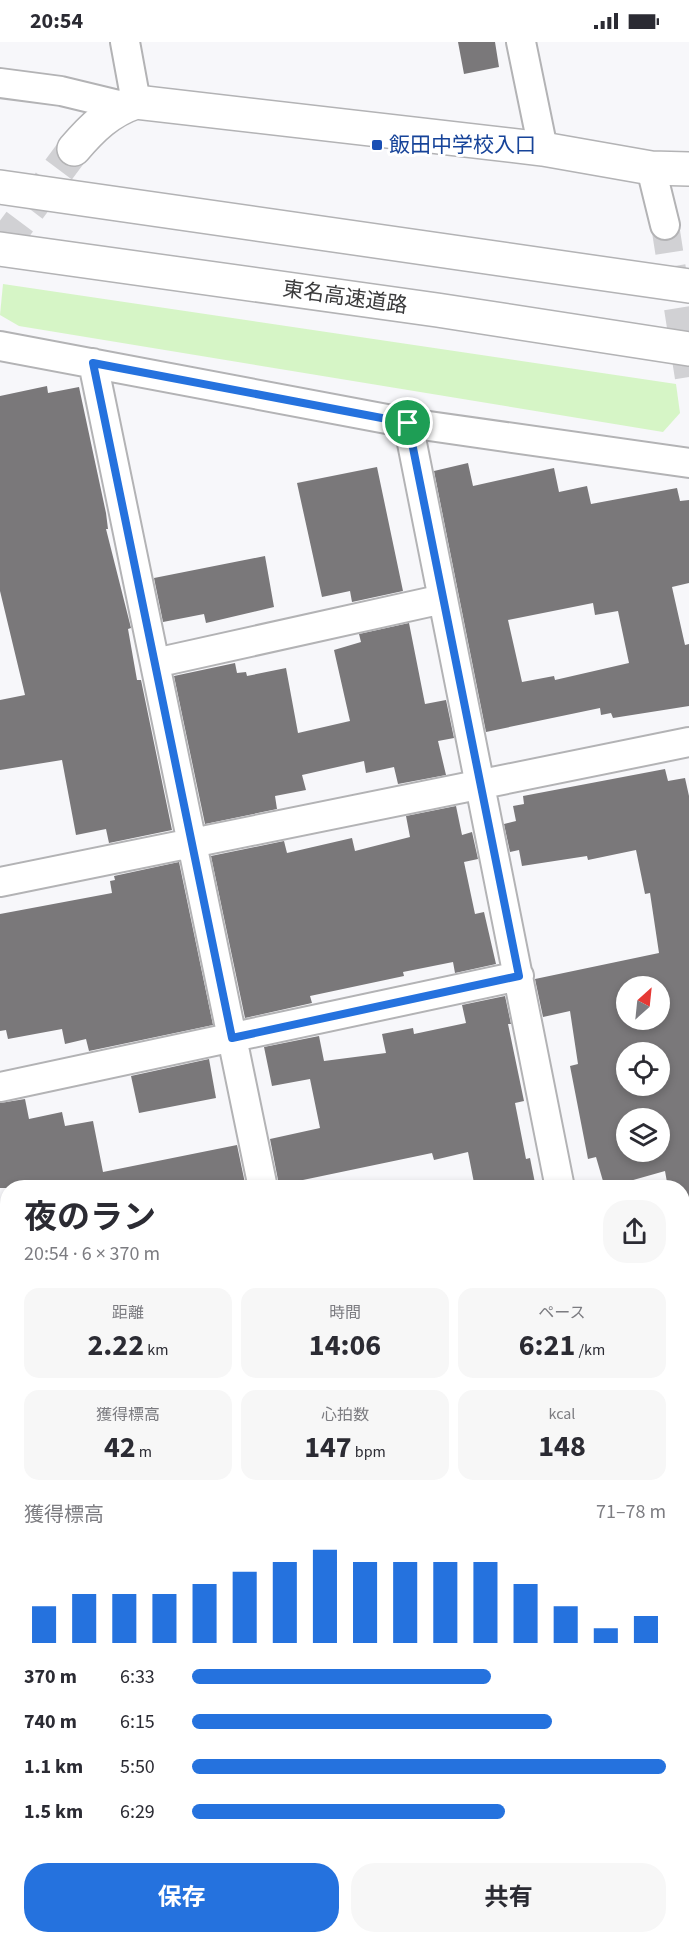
<!DOCTYPE html>
<html lang="ja">
<meta charset="utf-8">
<style>
body{margin:0;font-family:"Source Sans 3","Noto Sans JP",sans-serif;background:#f7f7f7;color:#2b2b33;height:100vh;display:flex;flex-direction:column;font-size:22px;white-space:nowrap}
*{box-sizing:border-box;margin:0}
p{font-size:20px;color:#7c7c81}
.icon{flex:none;width:33px;height:33px;fill:none;stroke:currentColor;stroke-width:2;stroke-linecap:round;stroke-linejoin:round}
.map{position:relative;flex:1;overflow:hidden}
.panel{position:absolute;left:0px;top:1138px;width:690px;height:764px;display:flex;flex-direction:column;background:#fff;border-radius:24px 24px 0 0;box-shadow:0 3px 9px #0003}
.panel>*{flex:none}
.needle{width:39px;rotate:27deg}
.fabs{position:absolute;left:616px;top:934px;display:grid;gap:12px}
.fabs a{display:grid;place-items:center;width:54px;height:54px;border-radius:50%;background:#fff;box-shadow:0 3px 9px #0003;font-size:30px}
.pin{position:absolute;display:grid;place-items:center;width:51px;height:51px;color:#fff;margin:-26px;border:3px solid #fff;border-radius:50%;box-shadow:0 2px 6px #0007}
.round{display:grid;place-items:center;flex:none;width:63px;height:63px;border-radius:24px;background:#f7f7f7}
.summary{display:flex;align-items:center;justify-content:space-between;height:102px;padding:0 24px}
h1{font-size:33px;font-weight:700;line-height:45px}
.figures{display:grid;grid-template-columns:repeat(3,1fr);gap:9px;height:102px;padding:6px 24px}
.figures div{display:grid;align-content:center;border-radius:15px;background:#f7f7f7;text-align:center}
.figures b{font-size:30px;font-weight:700}
.figures small{font-size:16px;font-weight:400}
.figures p{font-size:16px}
.chart{height:168px;padding:12px 24px}
.chart p{display:flex;justify-content:space-between}
.chart svg{width:100%;height:108px;margin-top:6px;stroke:#2572de;stroke-width:6}
.button{display:flex;gap:12px;margin-top:auto;padding:12px 24px}
.button a{flex:1;height:69px;border-radius:24px;background:#2572de;color:#fff;font-size:24px;font-weight:700;line-height:69px;text-align:center}
.button a+a{background:#f7f7f7;color:#2b2b33}
ul{padding:0 24px;list-style:none;font-size:20px}
li{display:grid;grid-template-columns:96px 72px 1fr;align-items:center;height:45px}
li i{height:15px;border-radius:8px;background:#2572de}
.status{display:flex;justify-content:space-between;align-items:center;height:42px;padding:0 30px;background:#fff;direction:ltr}
.status svg{height:16px;fill:currentColor}
.map>svg:first-child{display:block}
</style>
<div class="status"><b>20:54</b><svg viewBox="0 0 49 12"><path d="M0 12V9h3v3zM5 12V6h3v6zM10 12V3h3v9zM15 12V0h3v12zM26 1h20v11H26zM47 4h2v5h-2z"/></svg></div>
<div class="map">
<svg width="689" height="1901" viewBox="0 0 689 1901">
<rect width="100%" height="100%" fill="#f7f7fa"/>
<path fill="#d6f5c6" d="M3,242l673,100 4,29 -17,19 -644,-106 -19,-11z"/>
<path fill="#7a787a" fill-rule="evenodd" d="M458,0h37l4,25 -35,7z
M47,344l1,7 31,-6 27,126 2,16h-2l25,99 -3,1 9,51h4l31,150 -63,13 -3,-14 -30,6 -14,-75 -62,10v-70l25,-5 -25,-104v-195z
M468,421l5,23 81,-18 5,24 28,-6 4,18 86,-16 3,13 9,-1v83l-17,4 13,58 4,-1v62l-76,12 -2,-5 -10,2 -1,-7 -114,24 -52,-261zM593,561l2,12 23,-4 11,52 -74,17 -1,-4 -32,6 -14,-62z
M377,425l26,124 -51,11 -2,-11 -28,6 -25,-114z
M265,514l9,51 -68,16 -2,-9 -41,8 -9,-44z
M409,581l16,81 21,-4 8,38 -16,3 8,34 -48,9 -4,-17 -28,6 -2,-12 -62,14 4,15 -31,6 2,13 -72,15 -31,-148 61,-13 2,10 9,-1 1,4 39,-8 12,65 52,-12 -16,-71 27,-8 -2,-8z
M665,727l3,12 17,-3 4,18v428h-7v-36h-14l-3,-17 -60,17 -9,-31 -8,2 -18,-93 8,-2 -8,-53 -27,6 -8,-38 124,-26 -9,-60 -5,1 -9,-44 -48,10 -1,-4 -65,10 -3,-16 -9,2 -6,-28 12,-3 -3,-15 11,-2 -1,-8zM627,945h33v33h-33zM627,1011h33v33h-33zM627,1077h33v33h-33z
M456,764l6,29 10,-3 6,27 -14,3 11,52 9,-2 12,52 -41,9 -2,-11 -50,10 1,4 -94,20 2,7 -67,15 -34,-162 73,-15 3,12 65,-15 3,13 55,-14 -4,-21z
M179,820l34,163 -124,26 -3,-12 -21,5 -3,-15 -54,10 -2,-9 -6,1v-117l112,-21 -2,-12 5,-1 -1,-4z
M505,954l6,28h-3l16,77 -9,2 11,56 4,-1 6,30h-61l-7,-36 -34,8 -2,-7 -153,32 -9,-46 50,-11 -10,-49 -38,7 -8,-39 55,-11 5,25 62,-8 -4,-19 31,-6 1,6 52,-11 -4,-18z
M209,1017l7,39 -77,15 -8,-37z
M25,1057l4,20 33,-7 3,14 28,-5 10,51 134,-27 9,43h-246v-85z"/>
<g fill="none" stroke-linecap="round" stroke-linejoin="round">
<path stroke="#d1d1d4" stroke-width="28" stroke-dasharray="28 14" stroke-linecap="butt" d="M665,183l24,153"/>
<path stroke="#d1d1d4" stroke-width="33" stroke-dasharray="33 16" stroke-linecap="butt" d="M0,206l74,-99"/>
<g stroke="#b3b3b5" stroke-width="32">
<path id="minor" d="M125,0l11,60
M521,0l22,107
M0,41l61,8 62,15
M651,126l14,57
M0,304l408,77 281,40
M93,321l170,825
M408,381l152,765
M155,621l288,-64
M0,840l689,-140
M0,1045l519,-111
M0,1302l8,34
M682,1305l7,-1
M0,1441l8,-1
M0,1650l8,-2
M682,1841h7
M244,1894l2,7"/>
</g>
<g stroke="#b3b3b5" stroke-width="36">
<path id="tertiary" d="M74,107c18,-21 35,-38 62,-47l407,47 108,19 38,1"/>
</g>
<g stroke="#b3b3b5" stroke-width="36">
<path id="motorway" d="M0,145l689,99
M0,207l437,61 252,39"/>
</g>
<use href="#minor" stroke="#fff" stroke-width="28"/>
<use href="#tertiary" stroke="#fff" stroke-width="33"/>
<use href="#motorway" stroke="#fff" stroke-width="33"/>
</g>
<g fill="none" stroke-linecap="round" stroke-linejoin="round">
<g stroke="#fff" stroke-width="12">
<path id="route" d="M93,321l315,60 111,553 -287,62z"/>
</g>
<use href="#route" stroke="#2572de" stroke-width="8"/>
</g>
<rect fill="#1a4fb4" stroke="#fff" stroke-width="2" x="371" y="97" width="12" height="12" rx="3"/>
<g text-anchor="middle" stroke-width="6" stroke-linejoin="round" paint-order="stroke">
<g font-size="21" fill="#164399" stroke="#fff" text-anchor="start">
<text x="389" y="110">飯田中学校入口</text>
</g>
<g font-size="21" fill="#3a3a3b" stroke="#fff">
<text transform="translate(345 255) rotate(8)" y="7">東名高速道路</text>
</g>
</g>
</svg>
<div class="fabs">
<a><svg class="needle" viewBox="-14 -14 28 28"><path d="M0-13l5 13h-10z" fill="#e53935"/><path d="M0 13l5-13h-10z" fill="#7c7c81"/></svg></a>
<a><svg class="icon" aria-label="locate" viewBox="0 0 24 24"><circle cx="12" cy="12" r="6"/><path d="M12 2v4M12 18v4M2 12h4M18 12h4"/></svg></a>
<a><svg class="icon" aria-label="layers" viewBox="0 0 24 24"><path d="M12 4l9 5-9 5-9-5zM3 14l9 5 9-5"/></svg></a>
</div>
<div class="pin" style="left:408px;top:381px;background:#1e9e55"><svg class="icon" aria-label="arrive" viewBox="0 0 24 24"><path d="M6 21V4h12l-3 4 3 4H6"/></svg></div>
<section class="panel">
<div class="summary"><div><h1>夜のラン</h1><p>20:54 · 6 × 370 m</p></div><a class="round"><svg class="icon" aria-label="share" viewBox="0 0 24 24"><path d="M12 15V3M7 8l5-5 5 5M5 13v7h14v-7"/></svg></a></div>
<div class="figures">
<div><p>距離</p><b>2.22<small> km</small></b></div>
<div><p>時間</p><b>14:06</b></div>
<div><p>ペース</p><b>6:21<small> /km</small></b></div>
</div>
<div class="figures">
<div><p>獲得標高</p><b>42<small> m</small></b></div>
<div><p>心拍数</p><b>147<small> bpm</small></b></div>
<div><p>kcal</p><b>148</b></div>
</div>
<div class="chart"><p><span>獲得標高</span>71–78 m</p>
<svg viewBox="0 0 160 44" preserveAspectRatio="none"><path d="M5 44V29M15 44V24M25 44V24M35 44V24M45 44V20M55 44V15M65 44V11M75 44V6M85 44V11M95 44V11M105 44V11M115 44V11M125 44V20M135 44V29M145 44V38M155 44V33"/></svg>
</div>
<ul>
<li><b>370 m</b>6:33<i style="width:63%"></i></li>
<li><b>740 m</b>6:15<i style="width:76%"></i></li>
<li><b>1.1 km</b>5:50<i style="width:100%"></i></li>
<li><b>1.5 km</b>6:29<i style="width:66%"></i></li>
</ul>
<div class="button"><a>保存</a><a>共有</a></div>
</section>
</div>
